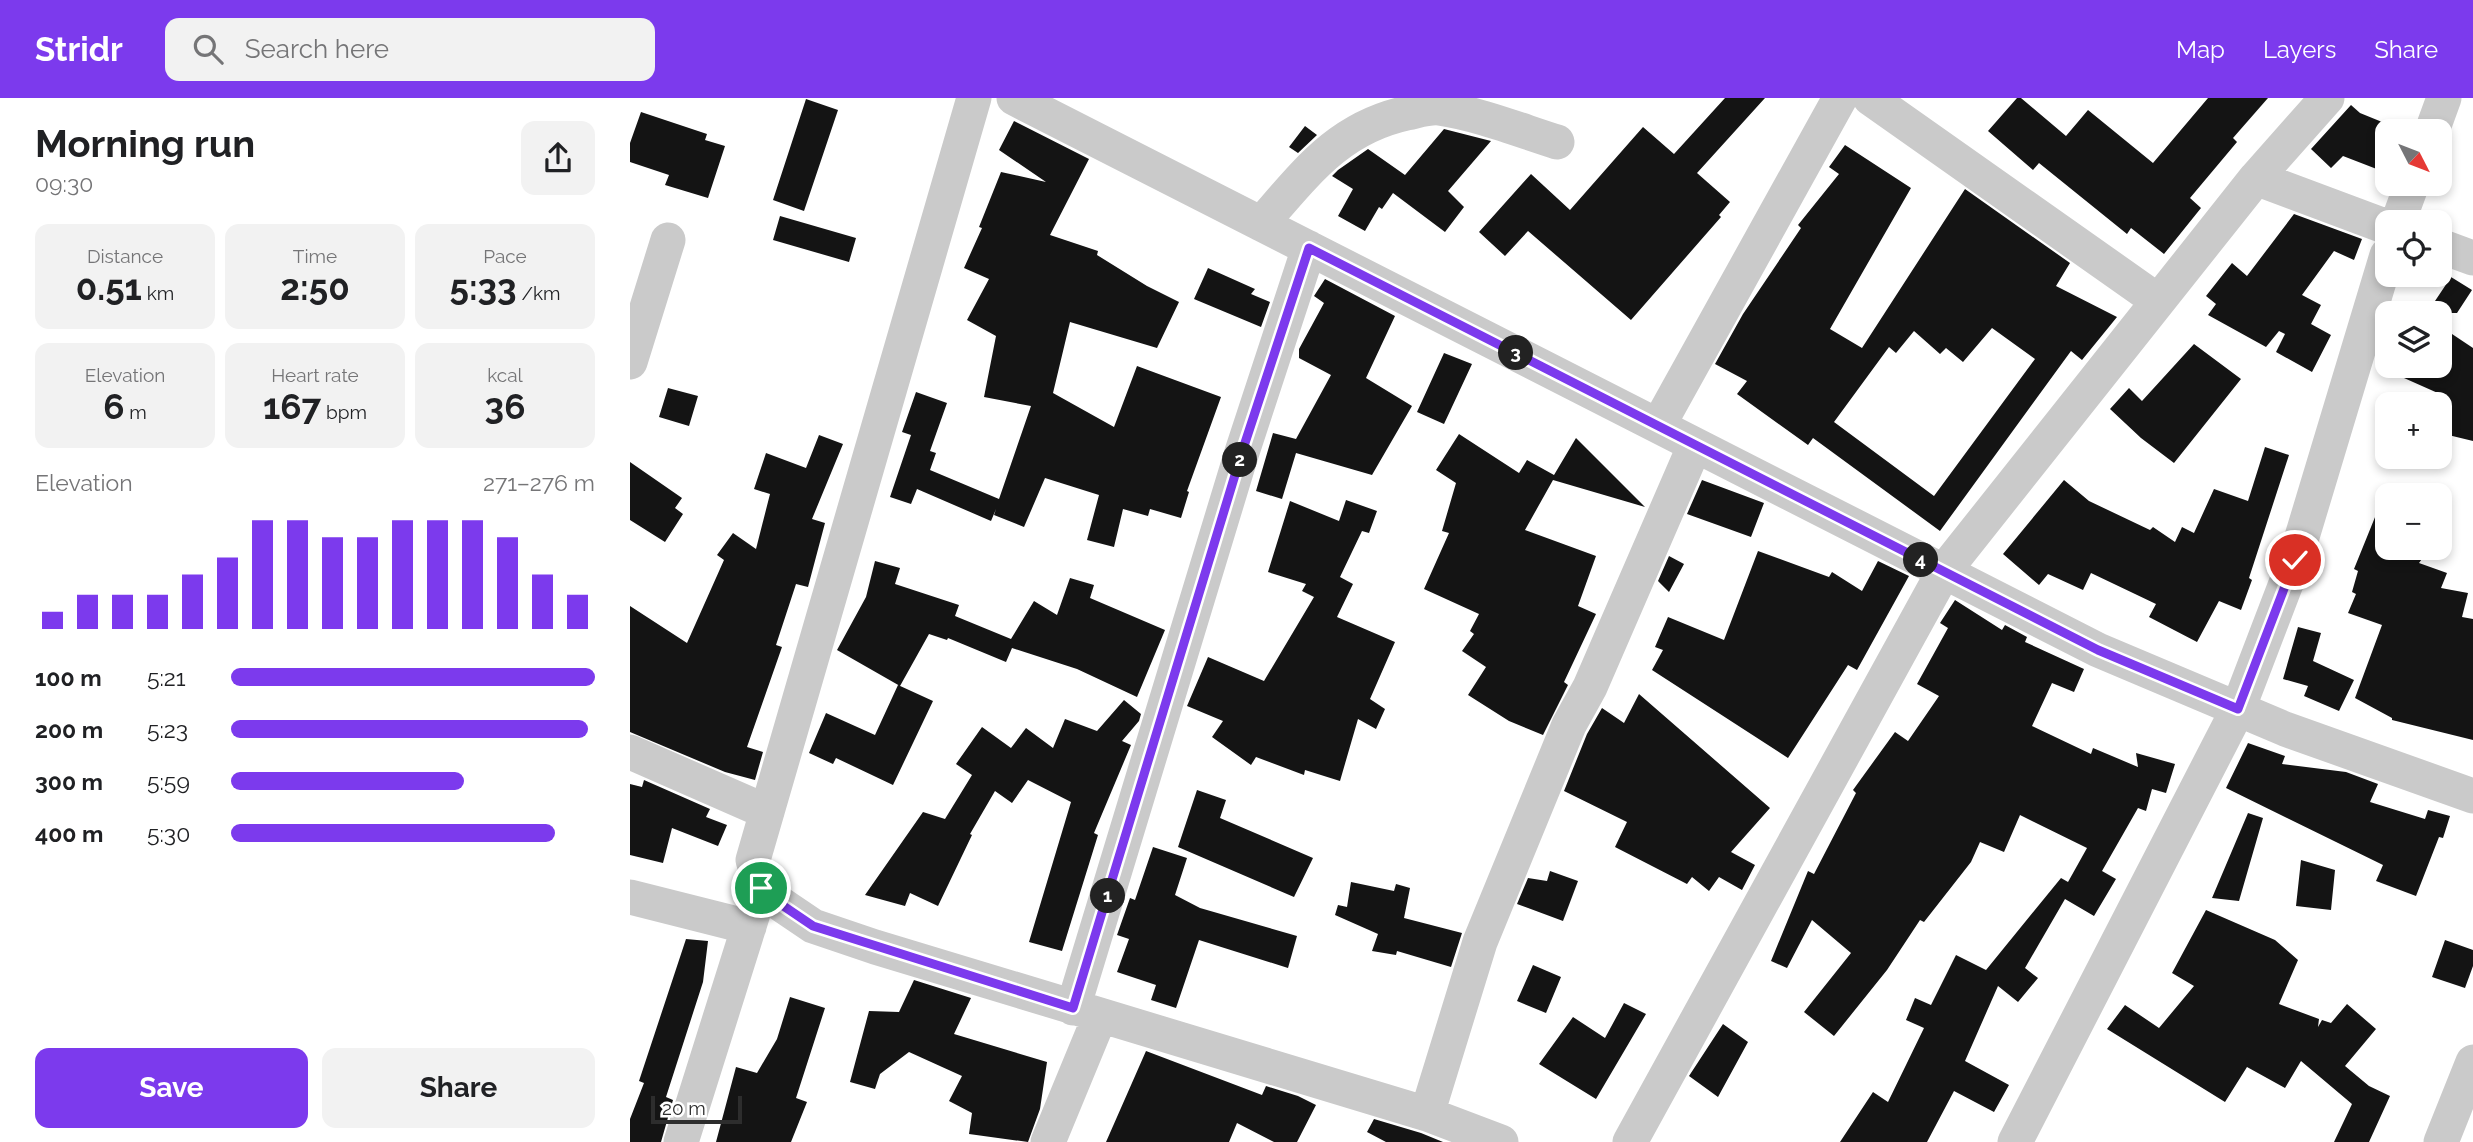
<!DOCTYPE html>
<meta charset="utf-8">
<style>
body{margin:0;font-family:Raleway,sans-serif;background:#f2f2f2;color:#202124;height:100vh;display:flex;flex-direction:column;font-size:26px;white-space:nowrap}
*{box-sizing:border-box;margin:0}
p{font-size:23px;color:#757577}
.icon{flex:none;width:38px;height:38px;fill:none;stroke:currentColor;stroke-width:2;stroke-linecap:round;stroke-linejoin:round}
.map{position:relative;flex:1;overflow:hidden}
.details{display:flex;flex-direction:column;background:#fff;width:630px}
.details>*{flex:none}
.needle{width:46px;rotate:132deg}
.buttons{position:absolute;left:1745px;top:21px;display:grid;gap:14px}
.buttons a{display:grid;place-items:center;width:77px;height:77px;border-radius:14px;background:#fff;box-shadow:0 4px 10px #0003;font-size:35px}
.scale{position:absolute;left:21px;bottom:18px;width:91px;box-sizing:border-box;padding-left:7px;border:4px solid #2d2d2d;border-top:0;font-size:19px;line-height:24px;white-space:nowrap;color:#2d2d2d;-webkit-text-stroke:5px #fff;paint-order:stroke}
.pin{position:absolute;display:grid;place-items:center;width:60px;height:60px;color:#fff;margin:-30px;border:4px solid #fff;border-radius:50%;box-shadow:0 2px 7px #0007}
.km{position:absolute;width:35px;height:35px;margin:-18px;border-radius:50%;background:#222;color:#fff;font-size:19px;line-height:35px;text-align:center}
.round{display:grid;place-items:center;flex:none;width:74px;height:74px;border-radius:14px;background:#f2f2f2}
.overview{display:flex;align-items:center;justify-content:space-between;height:119px;padding:0 35px}
h1{font-size:38px;font-weight:700;line-height:52px}
.metrics{display:grid;grid-template-columns:repeat(3,1fr);gap:10px;height:119px;padding:7px 35px}
.metrics div{display:grid;align-content:center;border-radius:14px;background:#f2f2f2;text-align:center}
.metrics b{font-size:35px;font-weight:700}
.metrics small{font-size:19px;font-weight:400}
.metrics p{font-size:19px}
.chart{height:196px;padding:14px 35px}
.chart p{display:flex;justify-content:space-between}
.chart svg{width:100%;height:126px;margin-top:7px;stroke:#7c3aed;stroke-width:6}
.action{display:flex;gap:14px;margin-top:auto;padding:14px 35px}
.action a{flex:1;height:80px;border-radius:14px;background:#7c3aed;color:#fff;font-size:28px;font-weight:700;line-height:80px;text-align:center}
.action a+a{background:#f2f2f2;color:#202124}
ul{padding:0 35px;list-style:none;font-size:23px}
li{display:grid;grid-template-columns:112px 84px 1fr;align-items:center;height:52px}
li i{height:18px;border-radius:9px;background:#7c3aed}
header{display:flex;align-items:center;gap:42px;box-sizing:border-box;height:98px;padding:0 35px;background:#7c3aed;color:#fff}
header strong{font-size:33px}
nav{display:flex;gap:38px;margin-inline-start:auto;font-size:24px}
.search{width:490px;height:63px;background:#f2f2f2;display:flex;align-items:center;gap:18px;box-sizing:border-box;padding:0 24px;border-radius:14px;color:#757577;font-size:26px}
main{display:flex;flex:1;min-height:0}
.map>svg:first-child{display:block}
</style>
<header>
<strong>Stridr</strong>
<div class="search"><svg class="icon" aria-label="search" viewBox="0 0 24 24"><circle cx="10" cy="10" r="6"/><path d="M15 15l6 6"/></svg>Search here</div>
<nav><a>Map</a><a>Layers</a><a>Share</a></nav>
</header>
<main>
<section class="details">
<div class="overview"><div><h1>Morning run</h1><p>09:30</p></div><a class="round"><svg class="icon" aria-label="share" viewBox="0 0 24 24"><path d="M12 15V3M7 8l5-5 5 5M5 13v7h14v-7"/></svg></a></div>
<div class="metrics">
<div><p>Distance</p><b>0.51<small> km</small></b></div>
<div><p>Time</p><b>2:50</b></div>
<div><p>Pace</p><b>5:33<small> /km</small></b></div>
</div>
<div class="metrics">
<div><p>Elevation</p><b>6<small> m</small></b></div>
<div><p>Heart rate</p><b>167<small> bpm</small></b></div>
<div><p>kcal</p><b>36</b></div>
</div>
<div class="chart"><p><span>Elevation</span>271–276 m</p>
<svg viewBox="0 0 160 44" preserveAspectRatio="none"><path d="M5 44V38M15 44V32M25 44V32M35 44V32M45 44V25M55 44V19M65 44V6M75 44V6M85 44V12M95 44V12M105 44V6M115 44V6M125 44V6M135 44V12M145 44V25M155 44V32"/></svg>
</div>
<ul>
<li><b>100 m</b>5:21<i style="width:100%"></i></li>
<li><b>200 m</b>5:23<i style="width:98%"></i></li>
<li><b>300 m</b>5:59<i style="width:64%"></i></li>
<li><b>400 m</b>5:30<i style="width:89%"></i></li>
</ul>
<div class="action"><a>Save</a><a>Share</a></div>
</section>
<div class="map">
<svg width="1843" height="1044" viewBox="0 0 1843 1044">
<rect width="100%" height="100%" fill="#fff"/>
<path fill="#141414" fill-rule="evenodd" d="M1095,0h40l-68,75 33,29 -11,13 2,2 -90,103 -103,-89 -23,25 -26,-24 52,-58 39,36 73,-83 31,27z
M1387,0h4l45,38 22,-26 65,53 55,-65h60l-35,40 4,4 -47,56 11,10 -37,46 -33,-26 -4,6 -88,-71 -6,7 -45,-39z
M176,1l32,11 -34,101 -31,-11z
M1721,7l9,8 27,11v49l-44,-17 -12,12 -20,-19z
M11,14l66,22 -2,6 20,6 -17,52 -43,-13 4,-10 -39,-13v-19z
M384,23l75,38 -39,76 48,16 -1,4 50,31 32,16 -22,46 -87,-26 -17,71 61,34 23,-61 84,31 -34,94 2,1 -8,26 -31,-9 -2,7 -25,-7 -9,38 -27,-7 12,-45 -54,-17 -21,49 -30,-12 2,-6 -5,12 -74,-32 -6,15 -21,-7 21,-62 -9,-3 14,-40 31,11 -17,48 6,2 -6,17 69,29 32,-93 -47,-9 12,-61 -29,-16 22,-41 -25,-11 18,-40 -3,-1 22,-55 45,10 -47,-32z
M675,28l12,9 -19,18 -9,-6z
M814,31l47,12 -43,50 16,16 -19,25 -52,-39 -11,16 -3,-2 -14,24 -27,-15 15,-27 -21,-13 6,-6 30,-21 37,26z
M1215,47l66,43 -81,141 32,19 103,-159 105,74 -14,23 61,31 -35,43 -11,-9 -131,180 -127,-93 -5,7 -71,-51 10,-13 -32,-17 28,-50 58,-86 -3,-3 41,-51 -10,-7zM1362,230l43,31 -101,137 -100,-74 55,-75 7,6 18,-22 26,23 6,-6 17,14z
M1664,116l68,25 -8,21 -20,-9 -32,44 19,10 -10,19 20,11 -19,37 -36,-20 9,-18 -6,-3 -13,16 -58,-32 8,-11 -10,-8 26,-33 15,13z
M150,118l76,22 -7,24 -76,-22z
M578,170l47,21 -4,5 19,8 -9,25 -67,-28z
M1821,179l21,13 -15,23h-30z
M695,181l70,37 -29,62 46,28 -40,69 -76,-22 -14,46 -26,-8 17,-58 23,6 35,-64 -32,-17v-9l25,-46 -10,-7z
M1810,228l33,22v93l-33,-8v-39l-63,-28h63z
M1564,246l47,35 -67,84 -33,-25 -31,-29 19,-21 13,13z
M814,255l28,11 -28,60 -27,-12z
M38,290l30,8 -9,30 -30,-9z
M829,336l60,39 8,-13 27,15 22,-37 69,69 -92,-27 -28,50 71,26 -18,50 18,8 -32,68 4,3 -25,50 -34,-14 -41,-26 18,-28 -24,-16 12,-17 -4,-3 9,-17 -55,-25 25,-56 -7,-2 14,-48 -20,-13z
M189,337l24,9 -31,75 13,4 -17,64 -12,-3 -20,61 6,2 -35,100 16,5 -8,28 -30,-8 -95,-40v-126l57,37 37,-83 -7,-5 16,-22 23,16 14,-55 -16,-5 12,-36 40,15z
M1635,349l24,8 -40,123 3,2 -11,30 -22,-9 -22,41 -48,-25 7,-13 -65,-31 -8,17 -35,-16 -9,11 -36,-31 61,-74 25,21 61,29 3,-3 22,15 7,-15 12,6 20,-44 34,12z
M0,364l52,36 -7,10 8,6 -18,28 -35,-22z
M1072,382l62,23 -13,34 -64,-23z
M1756,392l1,58h43l-11,15 28,10 -6,15 27,5 -6,24 11,2v121l-81,-20v-2l-37,-20 27,-73 -34,-12 8,-19 -4,-2 6,-21 -4,-2z
M716,402l31,11 -8,22 -7,-2 -22,46 13,7 -16,33 58,25 -25,57 15,10 -9,20 -18,-10 -18,62 -35,-11 -1,5 -48,-18 -5,8 -39,-28 11,-16 -36,-15 21,-49 56,24 50,-84 -12,-6 4,-7 -38,-12 22,-71 49,20z
M1128,453l71,26 3,-5 30,19 16,-30 31,15 -52,94 -9,-5 -60,93 -136,-88 11,-20 -8,-3 13,-30 56,23z
M1039,458l15,8 -15,28 -11,-11z
M245,463l25,7 -5,16 64,21 -4,11 56,23 23,-38 23,14 13,-37 24,7 -4,13 75,32 -28,67 -60,-28 -65,-21 -6,14 -58,-24 -1,2 -18,-6 -29,52 -63,-36 29,-53z
M1325,502l47,30 3,-5 22,12 -2,5 59,27 -10,23 -22,-9 -20,43 59,28 2,-6 45,19 -2,-14 39,11 -9,29 -14,-4 -6,22 -8,-3 -36,63 14,8 -22,37 -29,-17 -40,69 13,10 -20,24 -20,-16 -33,75 44,24 -15,27 -40,-21 -27,51h-87l33,-50 15,10 36,-74 -18,-8 9,-22 16,7 25,-50 30,15 75,-92 7,4 19,-34 -67,-33 -16,37 -24,-10 -9,20 -47,60 -4,-2 -33,50 -53,66 -30,-24 47,-59 -39,-33 -25,48 -16,-7 37,-90 6,3 42,-81 -3,-3 42,-58 13,9 31,-45 -22,-12 31,-56 -8,-5z
M1668,529l23,6 -8,28 41,19 -15,31 -35,-15 4,-10 -25,-7z
M268,587l35,16 -40,84 -57,-27 -3,6 -24,-11 17,-40 49,22z
M1009,596l131,114 -39,44 24,13 -13,25 -23,-13 -10,14 -17,-14 -5,7 -72,-37 12,-25 -63,-31 23,-57 15,-26 22,15z
M494,602l17,14 -2,7 -17,20 9,4 -37,88 4,2 -36,116 -33,-9 42,-140 -43,-22 -16,23 -17,-12 -25,43 2,1 -34,71 -28,-13 -5,13 -40,-11 58,-83 22,7 27,-44 -16,-11 26,-37 29,21 15,-20 27,20 12,-29 32,12z
M1618,645l37,13 -3,8 64,8 32,12 -8,18 55,17 3,-9 22,6 -7,22 -4,-1 -23,59 -40,-15 7,-16 -157,-77z
M14,682l66,29 -4,8 21,8 -9,21 -46,-18 -9,35 -33,-8v-71l12,3z
M567,692l29,10 -6,18 93,40 -19,39 -116,-50z
M1618,715l15,5 -24,83 -27,-3z
M523,749l34,11 -12,37 25,13 97,28 -9,32 -89,-28 -23,68 -25,-8 5,-15 -39,-13 12,-33 -12,-4 13,-37 5,2z
M1671,762l34,10 -4,40 -35,-4z
M920,773l28,10 -15,40 -46,-17 11,-26 19,3z
M721,784l43,9 2,-7 14,4 -6,30 58,15 -11,34 -54,-16 -1,4 -24,-4 6,-17 -43,-19 3,-10 9,2z
M1576,812l69,30 23,20 -19,44 40,15 -1,8 4,-7 9,3 16,-19 29,25 -31,37 24,20 21,10 -21,46h-35l18,-38 -51,-43 -16,27 -38,-21 -22,35 -118,-73 18,-24 34,23 35,-42 -22,-13z
M56,841l22,2 -5,41 -37,115 7,3 -12,42h-31v-23l14,-36 -5,-2z
M1815,842l28,10v16l-8,22 -33,-11z
M903,867l28,12 -15,36 -29,-12z
M284,882l57,18 -17,36 93,28 -7,47 -12,33 -59,-8 3,-21 -23,-12 13,-25 -53,-24 -29,22 -5,15 -25,-7 19,-71 30,1z
M160,899l35,11 -29,90 11,4 -16,40h-75l20,-75 21,6 20,-34z
M994,905l22,11 -50,85 -57,-35 34,-47 32,21z
M1093,926l25,18 -30,55 -29,-21z
M516,953l116,44 4,-9 32,10 18,9 -19,37h-23l-37,-19 -8,19h-123z
M744,1021l47,14 22,9h-57l-19,-10z"/>
<g fill="none" stroke-linecap="round" stroke-linejoin="round">
<path stroke="#cacaca" stroke-width="35" d="M344,0l-221,762 8,28 18,15 34,23 62,21 552,167 74,28
M384,0l1084,552 187,79 188,67
M1240,0l288,203
M1802,33l12,-33
M1626,80l131,49
M1768,124l14,-38
M631,126c45,-51 77,-96 146,-111 10,-2 22,-6 32,-5 40,6 80,22 118,34
M1810,148l33,12
M0,264l38,-122
M1028,328l182,-328
M0,654l137,60
M0,799l119,30
M443,910l169,-556 67,-204
M797,1016l53,-172 89,-217 21,-38 105,-242
M51,1044l80,-254
M418,1044l52,-126
M1000,1044l314,-571 312,-393 71,-80
M1385,1044l223,-433 57,-149 92,-305
M1811,1044l32,-80"/>
</g>
<g fill="none" stroke-linecap="round" stroke-linejoin="round">
<g stroke="#fff" stroke-width="14">
<path id="route" d="M131,790l18,15 34,23 260,82 169,-556 67,-204 789,402 140,59 57,-149"/>
</g>
<use href="#route" stroke="#7c3aed" stroke-width="9"/>
</g>
</svg>
<div class="buttons">
<a><svg class="needle" viewBox="-14 -14 28 28"><path d="M0-13l5 13h-10z" fill="#e53935"/><path d="M0 13l5-13h-10z" fill="#757577"/></svg></a>
<a><svg class="icon" aria-label="locate" viewBox="0 0 24 24"><circle cx="12" cy="12" r="6"/><path d="M12 2v4M12 18v4M2 12h4M18 12h4"/></svg></a>
<a><svg class="icon" aria-label="layers" viewBox="0 0 24 24"><path d="M12 4l9 5-9 5-9-5zM3 14l9 5 9-5"/></svg></a>
<a>+</a>
<a>−</a>
</div>
<div class="scale">20 m</div>
<div class="pin" style="left:131px;top:790px;background:#1e9e55"><svg class="icon" aria-label="arrive" viewBox="0 0 24 24"><path d="M6 21V4h12l-3 4 3 4H6"/></svg></div>
<div class="pin" style="left:1665px;top:462px;background:#d93025"><svg class="icon" aria-label="check" viewBox="0 0 24 24"><path d="M5 12l5 5 9-10"/></svg></div>
<b class="km" style="left:478px;top:798px">1</b>
<b class="km" style="left:610px;top:362px">2</b>
<b class="km" style="left:886px;top:255px">3</b>
<b class="km" style="left:1291px;top:462px">4</b>
</div>
</main>
